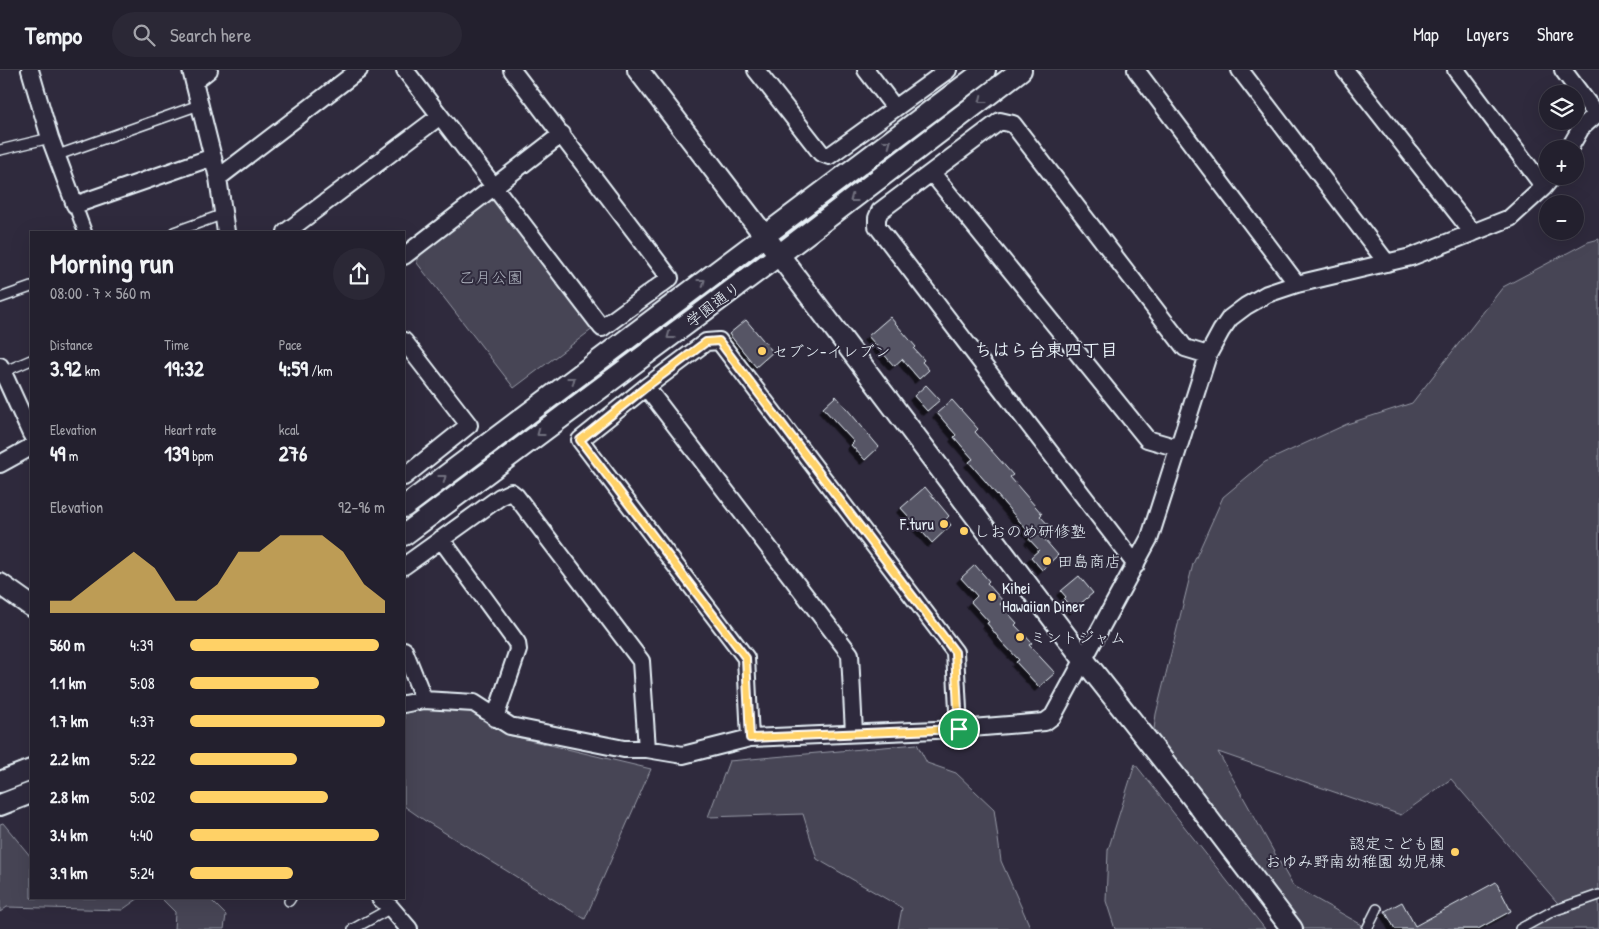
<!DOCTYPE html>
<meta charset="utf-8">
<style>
body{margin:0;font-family:"Patrick Hand","Klee One",sans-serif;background:#2b2836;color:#f1f3f6;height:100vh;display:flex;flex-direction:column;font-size:19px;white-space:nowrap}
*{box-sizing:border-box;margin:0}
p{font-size:16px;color:#a3a3aa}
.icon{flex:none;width:28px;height:28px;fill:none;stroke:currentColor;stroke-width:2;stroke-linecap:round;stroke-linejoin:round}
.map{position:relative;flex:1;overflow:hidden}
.panel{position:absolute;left:30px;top:161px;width:375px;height:668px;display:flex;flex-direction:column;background:#23202e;border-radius:0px;box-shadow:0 5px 20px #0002,0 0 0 1px #403e4a}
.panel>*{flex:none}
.buttons{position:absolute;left:1539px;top:15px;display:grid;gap:10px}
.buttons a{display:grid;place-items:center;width:45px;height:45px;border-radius:50%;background:#23202e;box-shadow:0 5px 20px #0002,0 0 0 1px #403e4a;font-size:25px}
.pin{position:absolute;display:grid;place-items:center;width:42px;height:42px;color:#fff;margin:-21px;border:2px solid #fff;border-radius:50%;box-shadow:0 1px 5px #0007}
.round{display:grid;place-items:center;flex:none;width:52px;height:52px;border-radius:26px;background:#2b2836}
.overview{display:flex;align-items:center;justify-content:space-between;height:85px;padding:0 20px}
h1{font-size:28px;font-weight:800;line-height:38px}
.figures{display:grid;grid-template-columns:repeat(3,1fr);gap:8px;height:85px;padding:5px 20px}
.figures div{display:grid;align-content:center}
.figures b{font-size:21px;font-weight:800}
.figures small{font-size:14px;font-weight:400}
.figures p{font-size:14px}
.chart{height:140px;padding:10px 20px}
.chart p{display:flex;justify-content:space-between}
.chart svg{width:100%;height:90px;margin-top:5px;fill:#ffd166;opacity:.7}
ul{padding:0 20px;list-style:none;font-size:16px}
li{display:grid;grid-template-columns:80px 60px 1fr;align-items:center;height:38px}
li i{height:12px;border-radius:6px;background:#ffd166}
header{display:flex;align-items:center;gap:30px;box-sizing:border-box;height:70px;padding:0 25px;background:#23202e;border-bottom:1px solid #403e4a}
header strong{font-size:24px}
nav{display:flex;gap:28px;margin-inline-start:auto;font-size:18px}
.search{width:350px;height:45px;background:#2b2836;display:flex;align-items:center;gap:12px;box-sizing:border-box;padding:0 18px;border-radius:28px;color:#a3a3aa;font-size:19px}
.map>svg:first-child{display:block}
</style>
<header>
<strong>Tempo</strong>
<div class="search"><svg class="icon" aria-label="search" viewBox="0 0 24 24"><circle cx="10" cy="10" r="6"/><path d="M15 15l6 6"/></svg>Search here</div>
<nav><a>Map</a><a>Layers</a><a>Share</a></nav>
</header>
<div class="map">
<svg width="1599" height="859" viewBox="0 0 1599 859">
<defs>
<filter id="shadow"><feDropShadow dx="-4.5" dy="4.5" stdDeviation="0" flood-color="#0009"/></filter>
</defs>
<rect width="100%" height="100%" fill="#2f2a3d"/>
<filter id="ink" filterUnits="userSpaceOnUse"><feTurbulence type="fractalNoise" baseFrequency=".02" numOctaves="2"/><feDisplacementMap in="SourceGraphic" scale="10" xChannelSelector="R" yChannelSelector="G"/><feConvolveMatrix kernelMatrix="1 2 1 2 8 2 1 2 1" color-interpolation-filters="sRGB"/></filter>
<g filter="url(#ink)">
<path fill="#464455" stroke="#979aa6" d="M489,130l8,2 97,126 -80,60 -97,-125v-7z
M1599,169v690h-71l34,-21 -111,-129 -50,36 -183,-63 75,134 69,39 -1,4h-61l-148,-185 4,-30 37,-150 30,-67 42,-35 82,-38 65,-21 91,-116 85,-45z
M420,636l51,4 37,25 143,34 -66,150 -161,-99 -20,-14v-97z
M917,674l10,19 29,10 38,36 7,52 30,68h-133l4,-21 -85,-49 -14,-45 -95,3 21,-56z
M1135,694l130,165h-150l-9,-28 2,-51z
M3,753l28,34v41h108l-17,12 -115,-3 -7,5v-88z
M161,828h48l17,17 -2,14h-50l1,-17z"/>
<path fill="#575565" stroke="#e8f1f8" filter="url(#shadow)" d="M890,247l26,30 -2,2 10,11 -2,2 7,8 -10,9 -17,-20 -8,7 -26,-30z
M746,250l27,32 -17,15 -27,-33z
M926,315l14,15 -13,11 -13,-15z
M836,326l43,51 -14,13 -14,-15 3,-3 -31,-34z
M952,330l26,29 -3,3 38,43 -3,2 32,37 -2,2 14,15 -9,9 13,15 -16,15 -11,-13 8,-7 -10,-11 3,-3 -63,-74 4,-3 -19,-22 2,-2 -19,-22z
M925,417l24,29 -3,3 5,6 -19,18 -31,-35z
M975,495l14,16 -2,2 16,18 -3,3 17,19 -2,2 17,18 -3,2 26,28 -16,14 -23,-25 3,-2 -18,-19 -14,-18 2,-1 -18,-20 6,-6 -16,-18z
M1079,506l14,17 -20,17 -9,-11 2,-2 -5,-6z
M1496,812l15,29 -33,18h-83l-10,-18 17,-9 13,24z"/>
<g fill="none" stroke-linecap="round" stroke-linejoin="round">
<g stroke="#e8f1f8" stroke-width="12">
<path id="service" d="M0,80l50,-12
M58,85l141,-50
M174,162l50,-18
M0,228l31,-11
M3,302l28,-12
M289,831l2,-3
M353,859l38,-21
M1367,859l10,-20
M1520,859l33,-18 46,-16"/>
</g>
<g stroke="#e8f1f8" stroke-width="16">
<path id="pedestrian" d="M75,135l10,27"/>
</g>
<g stroke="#e8f1f8" stroke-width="20">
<path id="minor" d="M30,0l20,68 25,67 138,-48
M191,0l27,108 8,54
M405,0l197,258 68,-50 -158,-208
M756,0l65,83 8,3 119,-86
M866,0l29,38
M1136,0l161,214
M1240,0l147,193
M1345,0l128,163
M1456,0l88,117
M1563,0l33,44
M194,12l15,-12
M1569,79l12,-21 18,-16
M932,103l215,266 31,9
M218,108l141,-108
M286,162l154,-116
M404,186l158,-122
M404,271l65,84 -65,52
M0,296l31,68
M646,317l204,267 4,79
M0,394l31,-17
M441,469l76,104 1,7 -23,68
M1136,495l-259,-339v-8l3,-7 120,-90 13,3 172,224 23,7
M404,496l96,-69 11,-5 5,4 125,165 6,88
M404,580l20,50
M404,634l20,-4 50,3 36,23 114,23h23l36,6 67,-17 209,-9 86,-7 8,-6 97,-179 58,-182 13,-24 9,-13 16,-12 21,-12 30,-10 114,-27 99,-39 34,-31 9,-11
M750,668l-4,-80 -166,-218 66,-53 60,-45 13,-1 236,311 4,77
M380,828l11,10 18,21"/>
</g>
<g stroke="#e8f1f8" stroke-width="24">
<path id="tertiary" d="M638,0l126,165 320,425 108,137 100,132
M404,437l581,-437
M404,465l375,-280 242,-185
M0,514l31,22
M0,712l31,-12
M0,735l31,-12"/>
</g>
<use href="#service" stroke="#2f2a3d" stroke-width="9"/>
<use href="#pedestrian" stroke="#2f2a3d" stroke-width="12"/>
<use href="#minor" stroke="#2f2a3d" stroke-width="16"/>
<use href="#tertiary" stroke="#2f2a3d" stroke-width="20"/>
</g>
<defs><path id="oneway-chevron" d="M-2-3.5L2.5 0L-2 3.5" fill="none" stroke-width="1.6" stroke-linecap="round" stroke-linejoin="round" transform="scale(1.25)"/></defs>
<g stroke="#70707e">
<use href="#oneway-chevron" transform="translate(982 30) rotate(142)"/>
<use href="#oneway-chevron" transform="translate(888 73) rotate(-37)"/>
<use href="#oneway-chevron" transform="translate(853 129) rotate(143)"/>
<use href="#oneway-chevron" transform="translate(702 212) rotate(-37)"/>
<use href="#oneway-chevron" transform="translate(670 266) rotate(143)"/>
<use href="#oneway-chevron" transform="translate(572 310) rotate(-37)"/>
<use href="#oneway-chevron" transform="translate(540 363) rotate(143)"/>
<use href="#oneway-chevron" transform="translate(443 408) rotate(-37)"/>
</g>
</g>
<g fill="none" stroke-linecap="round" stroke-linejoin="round" filter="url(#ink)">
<g stroke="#fff" stroke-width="10">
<path id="route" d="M719,271l236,311 4,77 -209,9 -4,-80 -166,-218 66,-53 60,-45z"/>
</g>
<use href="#route" stroke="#ffd166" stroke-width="6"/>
</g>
<g fill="#ffd166" stroke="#2f2a3d" stroke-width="2">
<circle cx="762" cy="281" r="5"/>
<circle cx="944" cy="454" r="5"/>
<circle cx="964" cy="461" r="5"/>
<circle cx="1047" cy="491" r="5"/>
<circle cx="992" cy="527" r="5"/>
<circle cx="1020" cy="567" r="5"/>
<circle cx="1455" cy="782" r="5"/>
</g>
<g text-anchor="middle" stroke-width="4" stroke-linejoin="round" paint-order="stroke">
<g font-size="16" fill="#afb4bf" stroke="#2f2a3d">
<text x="491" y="213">乙月公園</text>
</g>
<g font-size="16" fill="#e8f1f8" stroke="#2f2a3d">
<text transform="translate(713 234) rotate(-37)" y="6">学園通り</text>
</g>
<g font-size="16" fill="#e8f1f8" stroke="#2f2a3d" text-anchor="start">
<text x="772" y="287">セブン-イレブン</text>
<text x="934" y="460" text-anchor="end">F.turu</text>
<text x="974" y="467">しおのめ研修塾</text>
<text x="1057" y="497">田島商店</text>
<text x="1002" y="524">Kihei<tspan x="1002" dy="18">Hawaiian Diner</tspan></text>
<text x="1030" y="573">ミントジャム</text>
<text x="1445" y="779" text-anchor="end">認定こども園<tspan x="1445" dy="18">おゆみ野南幼稚園 幼児棟</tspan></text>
</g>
<g font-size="18" font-weight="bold" fill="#e8f1f8" stroke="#2f2a3d">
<text x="1046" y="286">ちはら台東四丁目</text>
</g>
</g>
</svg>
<div class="buttons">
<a><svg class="icon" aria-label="layers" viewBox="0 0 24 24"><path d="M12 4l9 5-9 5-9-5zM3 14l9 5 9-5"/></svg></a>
<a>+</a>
<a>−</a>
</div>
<div class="pin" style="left:959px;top:659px;background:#1e9e55"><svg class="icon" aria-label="arrive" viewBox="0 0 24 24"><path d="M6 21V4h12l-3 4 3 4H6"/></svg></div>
<section class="panel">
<div class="overview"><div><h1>Morning run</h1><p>08:00 · 7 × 560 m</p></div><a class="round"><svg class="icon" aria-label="share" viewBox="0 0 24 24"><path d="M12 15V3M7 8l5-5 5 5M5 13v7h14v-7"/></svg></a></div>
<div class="figures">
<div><p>Distance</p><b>3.92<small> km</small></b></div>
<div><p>Time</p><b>19:32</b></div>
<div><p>Pace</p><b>4:59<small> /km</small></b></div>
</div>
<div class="figures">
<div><p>Elevation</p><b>49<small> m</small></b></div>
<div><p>Heart rate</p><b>139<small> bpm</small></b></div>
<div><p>kcal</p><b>276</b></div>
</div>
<div class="chart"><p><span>Elevation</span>92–96 m</p>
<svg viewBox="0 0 160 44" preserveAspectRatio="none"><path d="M0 44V38L10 38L20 30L30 22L40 14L50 22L60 38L70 38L80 30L90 14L100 14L110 6L120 6L130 6L140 14L150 30L160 38V44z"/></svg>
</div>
<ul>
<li><b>560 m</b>4:39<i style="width:97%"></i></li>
<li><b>1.1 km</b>5:08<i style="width:66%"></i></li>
<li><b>1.7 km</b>4:37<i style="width:100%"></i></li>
<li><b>2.2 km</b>5:22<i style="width:55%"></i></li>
<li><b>2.8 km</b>5:02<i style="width:71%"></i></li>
<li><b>3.4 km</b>4:40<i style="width:97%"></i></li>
<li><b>3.9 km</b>5:24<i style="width:53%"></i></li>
</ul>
</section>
</div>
